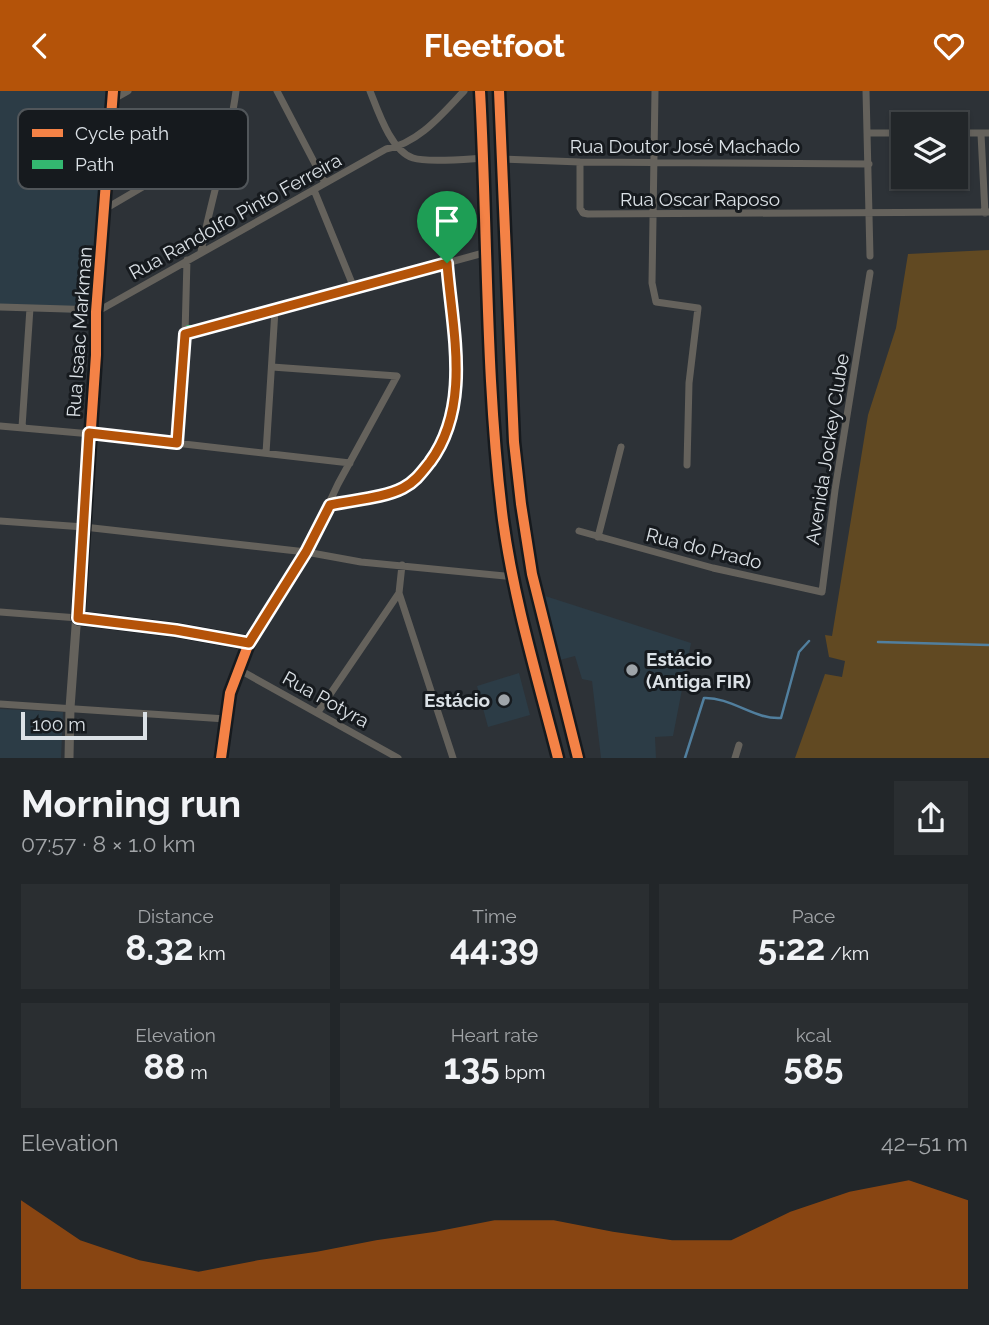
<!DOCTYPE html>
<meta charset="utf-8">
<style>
body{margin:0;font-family:Raleway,sans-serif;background:#2a2e31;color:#f1f3f6;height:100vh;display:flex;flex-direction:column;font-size:26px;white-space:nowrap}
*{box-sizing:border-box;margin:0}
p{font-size:23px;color:#a2a5a8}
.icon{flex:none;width:38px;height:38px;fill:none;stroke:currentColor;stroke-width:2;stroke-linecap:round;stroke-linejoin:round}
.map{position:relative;height:667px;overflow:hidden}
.drawer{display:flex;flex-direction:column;background:#222629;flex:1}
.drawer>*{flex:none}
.buttons{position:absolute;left:891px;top:21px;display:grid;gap:14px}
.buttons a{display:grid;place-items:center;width:77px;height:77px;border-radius:0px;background:#222629;box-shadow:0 2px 5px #0004,0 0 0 2px #3f4346;font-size:35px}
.scale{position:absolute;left:21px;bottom:18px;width:126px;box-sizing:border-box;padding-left:7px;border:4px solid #dbe1e6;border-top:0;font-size:19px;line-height:24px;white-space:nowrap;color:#dbe1e6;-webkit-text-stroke:5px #161a1e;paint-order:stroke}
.pin{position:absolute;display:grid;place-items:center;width:60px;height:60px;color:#fff;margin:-72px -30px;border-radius:50% 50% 50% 0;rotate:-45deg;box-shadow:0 0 7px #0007}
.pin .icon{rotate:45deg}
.round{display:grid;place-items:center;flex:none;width:74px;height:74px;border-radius:0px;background:#2a2e31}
.head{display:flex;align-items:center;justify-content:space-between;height:119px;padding:0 21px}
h1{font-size:38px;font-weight:700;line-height:52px}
.stats{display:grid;grid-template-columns:repeat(3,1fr);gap:10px;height:119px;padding:7px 21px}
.stats div{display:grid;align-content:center;border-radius:0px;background:#2a2e31;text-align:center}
.stats b{font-size:35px;font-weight:700}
.stats small{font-size:19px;font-weight:400}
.stats p{font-size:19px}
.chart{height:196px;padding:14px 21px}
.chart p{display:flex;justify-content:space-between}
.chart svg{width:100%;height:126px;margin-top:7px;fill:#b45309;opacity:.7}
header{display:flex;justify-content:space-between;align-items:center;height:91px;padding:0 21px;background:#b45309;color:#fff;font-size:32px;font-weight:700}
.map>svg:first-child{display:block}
</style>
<header><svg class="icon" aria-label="back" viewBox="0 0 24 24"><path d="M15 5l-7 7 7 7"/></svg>Fleetfoot<svg class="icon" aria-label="heart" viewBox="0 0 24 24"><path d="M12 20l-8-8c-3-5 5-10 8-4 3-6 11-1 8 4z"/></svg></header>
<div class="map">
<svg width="989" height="667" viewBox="0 0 989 667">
<rect width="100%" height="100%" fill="#2d3237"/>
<path fill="#2c3c46" d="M0,0h113l-17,223 -96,-5z
M539,503l152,49 -18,93 -18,1 1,21h-55l-9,-77 -10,-2 -7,-23 -19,5z
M519,582l11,42 -42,12 -11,-41z
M0,618l63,3 -2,46h-61z"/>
<path fill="#614922" d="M989,159v508h-194l30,-84 17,3 3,-16 -16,-4 -4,-22 7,1 36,-221 28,-87 12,-74z"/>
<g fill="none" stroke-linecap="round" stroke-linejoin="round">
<path stroke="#517f9e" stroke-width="2.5" d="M878,551l111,3
M685,667l19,-60c27,-1 51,22 77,20l18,-66 10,-11"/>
<path stroke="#65625c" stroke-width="7" d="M277,0l48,92
M370,0c8,20 21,60 43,67 15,5 54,1 71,0
M655,0l-3,192 4,19 42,6 -9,75 -2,82
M866,0l4,165
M112,9l16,-9
M868,42h35
M956,42h33
M981,43l4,79
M501,68l79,3 289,2
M580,71v46l3,5 5,1 401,-2
M314,99l40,98
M105,118l123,-72
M201,161c10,-54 28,-106 35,-161
M0,216l100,3 286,-161c33,-6 56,-35 78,-58
M185,243l302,-82
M0,335l114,10 236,27
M22,336l8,-119
M177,352l8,-109 2,-74
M266,362l9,-143
M330,414c22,-5 54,-7 73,-17 12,-6 19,-16 27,-26 41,-57 22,-133 17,-199
M0,430l84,6 222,25 55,10 153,15
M579,440l134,37 109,24 13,-102 35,-217
M598,446l23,-90
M402,474l-3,28 54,165
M0,521l78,6 98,12 73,13
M238,578l160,89
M0,613l226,15
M318,621l81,-119
M221,667l9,-65 15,-41 61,-100 32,-68 59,-108 -125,-9
M735,667l4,-13"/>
<path stroke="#65625c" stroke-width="9" d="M69,667l1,-50 26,-353v-43l17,-221"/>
<path stroke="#6c6864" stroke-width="10" d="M480,0c8,143 5,287 23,429 11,81 35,160 55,238
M499,0l15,351 7,62 11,70 46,184"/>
<path stroke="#33b770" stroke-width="9" stroke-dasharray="18 9" stroke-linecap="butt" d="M191,235v-1"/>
<g stroke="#161a1e" stroke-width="15">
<path id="cycleway" d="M113,0l-17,221v43l-18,263 98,12 73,13 -19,50 -9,65
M480,0c8,143 5,287 23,429 11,81 35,160 55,238
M499,0l15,351 7,62 11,70 46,184"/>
</g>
<use href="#cycleway" stroke="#f48246" stroke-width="10"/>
</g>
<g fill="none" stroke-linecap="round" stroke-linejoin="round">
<g stroke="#fff" stroke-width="14">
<path id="route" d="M447,172c5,66 25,142 -17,199 -8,10 -15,20 -27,26 -19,10 -51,12 -73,17l-24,47 -57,91 -73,-13 -98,-12 11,-185 88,10 8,-109z"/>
</g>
<use href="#route" stroke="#b45309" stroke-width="9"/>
</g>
<g fill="#9ea4a9" stroke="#161a1e" stroke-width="2.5">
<circle cx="632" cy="579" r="7"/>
<circle cx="504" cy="609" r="7"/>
</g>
<g text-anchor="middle" stroke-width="6" stroke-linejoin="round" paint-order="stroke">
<g font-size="19" fill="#dbe1e6" stroke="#161a1e">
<text x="685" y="62">Rua Doutor José Machado</text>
<text x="700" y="115">Rua Oscar Raposo</text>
<text transform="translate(235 125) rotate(-29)" y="7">Rua Randolfo Pinto Ferreira</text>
<text transform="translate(79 241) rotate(-86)" y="7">Rua Isaac Markman</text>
<text transform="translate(827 358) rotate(-81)" y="7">Avenida Jockey Clube</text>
<text transform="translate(704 457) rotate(14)" y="7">Rua do Prado</text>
<text transform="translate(326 608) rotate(29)" y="7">Rua Potyra</text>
</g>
<g font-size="19" font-weight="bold" fill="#dbe1e6" stroke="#161a1e" text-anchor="start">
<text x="646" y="575">Estácio<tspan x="646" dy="22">(Antiga FIR)</tspan></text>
<text x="490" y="616" text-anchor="end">Estácio</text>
</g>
</g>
<rect x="18" y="18" width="230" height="80" rx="10" fill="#161a1e" stroke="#51565a" stroke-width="2"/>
<rect x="32" y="38" width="31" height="8" fill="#f48246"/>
<rect x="32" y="69" width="31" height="9" fill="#33b770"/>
<g font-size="19" fill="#dbe1e6">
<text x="75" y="49">Cycle path</text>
<text x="75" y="80">Path</text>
</g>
</svg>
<div class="buttons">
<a><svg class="icon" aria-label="layers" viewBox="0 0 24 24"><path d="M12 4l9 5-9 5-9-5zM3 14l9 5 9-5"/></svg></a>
</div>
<div class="scale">100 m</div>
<div class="pin" style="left:447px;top:172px;background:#1e9e55"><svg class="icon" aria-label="arrive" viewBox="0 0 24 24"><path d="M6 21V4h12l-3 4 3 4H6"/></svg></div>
</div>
<section class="drawer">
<div class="head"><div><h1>Morning run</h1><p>07:57 · 8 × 1.0 km</p></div><a class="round"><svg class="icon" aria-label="share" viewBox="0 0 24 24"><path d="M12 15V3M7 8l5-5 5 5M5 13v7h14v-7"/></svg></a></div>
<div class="stats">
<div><p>Distance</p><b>8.32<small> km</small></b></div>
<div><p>Time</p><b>44:39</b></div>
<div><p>Pace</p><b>5:22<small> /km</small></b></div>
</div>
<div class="stats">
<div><p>Elevation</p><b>88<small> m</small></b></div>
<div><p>Heart rate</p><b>135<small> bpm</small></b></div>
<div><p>kcal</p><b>585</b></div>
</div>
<div class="chart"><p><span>Elevation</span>42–51 m</p>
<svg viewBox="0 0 160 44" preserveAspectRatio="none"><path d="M0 44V13L10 27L20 34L30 38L40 34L50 31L60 27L70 24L80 20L90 20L100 24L110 27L120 27L130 17L140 10L150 6L160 13V44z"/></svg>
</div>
</section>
